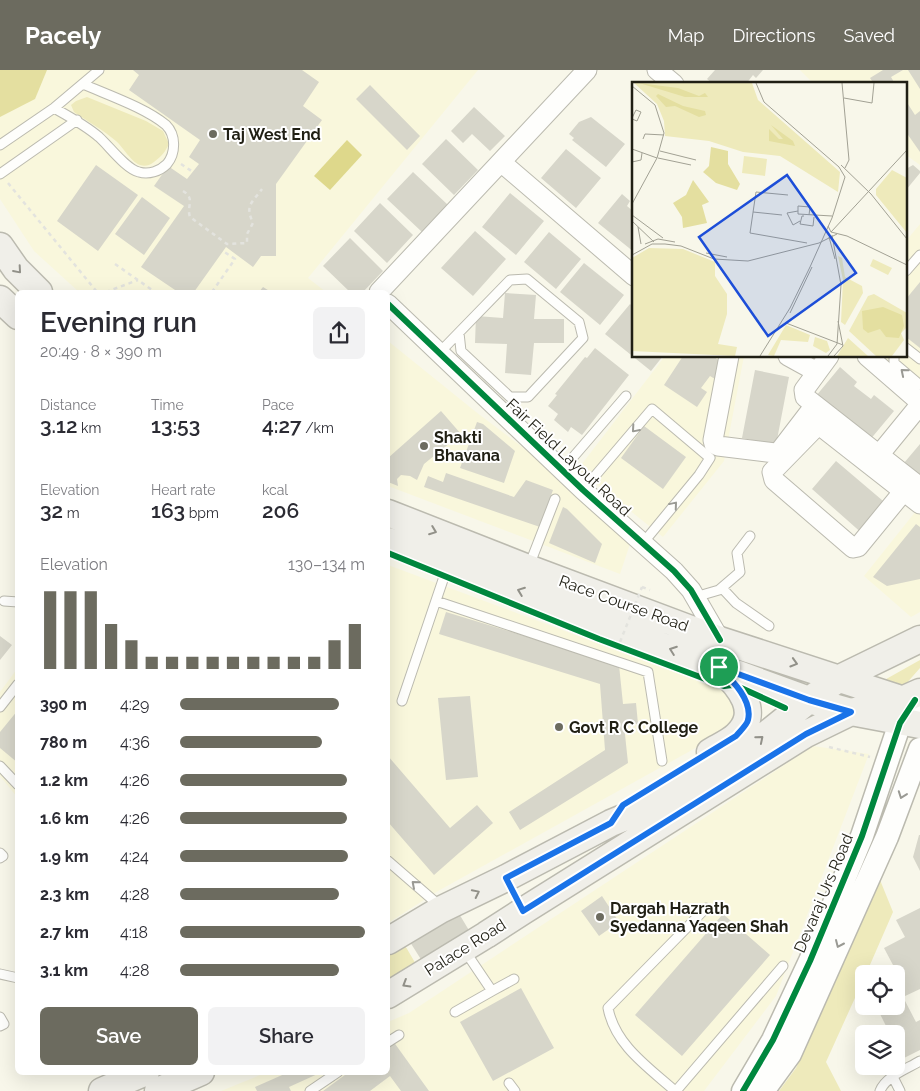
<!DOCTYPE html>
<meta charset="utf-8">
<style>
body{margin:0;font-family:Raleway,sans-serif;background:#f2f2f3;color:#2b2b33;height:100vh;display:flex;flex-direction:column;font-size:19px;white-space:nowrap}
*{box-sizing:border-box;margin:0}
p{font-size:16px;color:#7c7c81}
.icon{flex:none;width:28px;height:28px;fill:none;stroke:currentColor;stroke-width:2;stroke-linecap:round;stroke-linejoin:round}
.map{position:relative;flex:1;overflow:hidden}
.panel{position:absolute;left:15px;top:220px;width:375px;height:785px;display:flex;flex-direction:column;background:#fff;border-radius:8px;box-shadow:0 5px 20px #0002}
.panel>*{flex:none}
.buttons{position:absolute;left:855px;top:895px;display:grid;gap:10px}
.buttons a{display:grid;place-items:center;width:50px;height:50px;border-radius:8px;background:#fff;box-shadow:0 5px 20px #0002;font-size:25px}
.pin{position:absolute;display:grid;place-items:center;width:42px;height:42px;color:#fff;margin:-21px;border:2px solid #fff;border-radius:50%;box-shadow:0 1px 5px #0007}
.round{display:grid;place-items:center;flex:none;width:52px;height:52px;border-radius:8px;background:#f2f2f3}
.summary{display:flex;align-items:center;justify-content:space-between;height:85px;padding:0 25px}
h1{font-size:28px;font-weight:600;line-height:38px}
.figures{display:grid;grid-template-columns:repeat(3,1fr);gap:8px;height:85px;padding:5px 25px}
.figures div{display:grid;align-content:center}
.figures b{font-size:21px;font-weight:600}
.figures small{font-size:14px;font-weight:400}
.figures p{font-size:14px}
.chart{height:140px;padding:10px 25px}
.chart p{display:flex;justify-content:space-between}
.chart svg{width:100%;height:90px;margin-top:5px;stroke:#6c6b5f;stroke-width:6}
.primary-button{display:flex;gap:10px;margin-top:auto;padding:10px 25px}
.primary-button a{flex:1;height:58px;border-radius:8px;background:#6c6b5f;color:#fff;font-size:20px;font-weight:600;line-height:58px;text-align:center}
.primary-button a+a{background:#f2f2f3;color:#2b2b33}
ul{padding:0 25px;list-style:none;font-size:16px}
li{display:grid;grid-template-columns:80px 60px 1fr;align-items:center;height:38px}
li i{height:12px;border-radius:6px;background:#6c6b5f}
header{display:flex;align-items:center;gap:30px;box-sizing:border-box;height:70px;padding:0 25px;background:#6c6b5f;color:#fff}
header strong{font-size:24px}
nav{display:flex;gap:28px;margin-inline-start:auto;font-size:18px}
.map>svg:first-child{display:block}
</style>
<header>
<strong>Pacely</strong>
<nav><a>Map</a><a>Directions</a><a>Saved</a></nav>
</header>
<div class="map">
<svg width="920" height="1021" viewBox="0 0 920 1021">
<rect width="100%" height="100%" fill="#f8f7ea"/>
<path fill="#f9f7dc" d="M0,0h478l-170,208 18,14h-247l-45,-41 -34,-52z
M800,0h120v95l-14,-10v-71h-92z
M920,154v173l-49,-41h35v-115z
M388,271l88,71 57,43 97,89 -10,30 -232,-88z
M665,286h79l-20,105 -61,76 -85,-68z
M920,436v106l-9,5 -47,-41z
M388,495l332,124 11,10 3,7v13l-6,11 -290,161 -50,32z
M17,599v128l-17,-21v-84z
M813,676l56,8 -93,242 -72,95h-483l44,-18 123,-1v-50l21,-9z"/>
<path fill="#eeeabb" d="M87,27l59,24 17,10 6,13c-4,8 -7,12 -15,18 -17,13 -27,-11 -38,-21 -13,-11 -29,-20 -42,-29l-3,-7 5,-4z
M920,590v8l-15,17 -33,2z
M880,810l13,32 -27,62h-2v4l-38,84 15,29h-62l17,-23z
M403,872l14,24 -29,16v-32z"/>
<path fill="#e4dfa0" d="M0,0h47l-12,29 -35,18z"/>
<path fill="#ded88b" d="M347,70l15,15 -32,35 -16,-14z"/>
<path fill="#d7d6ca" d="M133,0h169l17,12 -16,24 19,14 -46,64v72h-15l-8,11 -27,-20 -32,45h-16l-37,-25 43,-61 -30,-20 14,-20 19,13 12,-15 -10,-7 11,-17 -71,-50 10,-15z
M715,0h48l-7,8 -3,-3 -7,9h-33l-6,-5z
M883,0h20l-12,7 4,7h-21l-4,-6z
M908,0h12v19z
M370,15l50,51 -13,14 -51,-51z
M906,31l9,14 5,-4v41l-14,-20z
M474,37l31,29 -15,15 -18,-17 -9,9 -12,-12z
M591,47l34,27 -19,23 -34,-27 2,-2 -5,-4 10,-12z
M446,69l32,31 -24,25 -32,-31z
M566,79l35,29 -25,30 -35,-30z
M96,95l42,30 -40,56 -41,-30z
M913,95l7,6v2l-14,17v-21z
M413,102l35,33 -26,27 -35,-33z
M510,123l34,28 -28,34 -34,-28z
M622,124l8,7 -3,5 7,6v40l-36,-29z
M142,127l28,21 -26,37 -29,-21z
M380,133l33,32 -26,28 -33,-32z
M475,161l31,28 -33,37 -32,-28z
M549,162l32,27 -25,30 -32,-27z
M350,168l33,33 -20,21h-13l-27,-26z
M584,193l40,32 -24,30 -40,-33z
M920,212v66l-14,-11v-38z
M263,217l8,5h-12z
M505,223l31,2 -2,24h30v24h-30l-3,32 -26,-2 2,-29 -32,-1 1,-27 27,2z
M630,234l4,4v48h29l-12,15 -46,-37z
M595,278l34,27 -47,60 -11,-8 -3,5 -14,-12 4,-6 -10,-8 9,-11 -2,-1 30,-37 2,1z
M683,286h30l12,9 -10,14 -5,-3 -9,12 6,4 -10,15 -33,-22z
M840,297l17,15 -3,4 17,13 3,-4 20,16 -25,30 -18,-15 2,-3 -16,-14 -3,3 -18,-16z
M755,300l34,7 -13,68 -34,-7z
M441,341l20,23 -37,30 -7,16 -7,-4 -9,-1 -4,4 1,7 -10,-4v-24z
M477,352l6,2 32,27 -11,32 -44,-15z
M644,356l42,31 -23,32 -42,-31z
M920,374v32l-16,-13z
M836,391l53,45 -25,29 -52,-46z
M446,403l68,24 12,-17 27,10 -13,37 -116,-40 4,-11 15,6z
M563,437l4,2 35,35 -7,19 -46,-20z
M916,454l4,3v52l-33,7 -14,-9z
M446,542l173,53 4,39 13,-1 2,21 -14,1 4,38 -108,67 -11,-18 96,-62 -5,-66 -161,-50z
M0,566l12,9 -12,15z
M470,626l8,81 -32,3 -8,-82z
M18,640v53l-18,-15v-16z
M388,686l62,72 27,-23 16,18 -59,52 -46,-53z
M919,765h1v36l-7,-14z
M602,826l17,26 -20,14 -18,-25z
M920,838v81l-17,8 13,25 4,-2v30l-18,9 -6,-12v-13h-6l-14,-28h20v-32h-21l18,-9 -9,-17 21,-11 -9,-17z
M458,842l12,20 -48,29 -12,-19z
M723,844l47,41 -88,101 -47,-41z
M521,918l33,60 -61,33 -33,-59z
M393,971l36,50h-28l-11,-15 -20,15h-47l26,-19h39v-28z
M289,1002h33l-33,15 2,4h-34l-2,-4z"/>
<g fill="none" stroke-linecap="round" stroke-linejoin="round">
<g stroke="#bbbaaf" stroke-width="11">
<path id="service" d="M54,38c16,9 31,17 45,29 11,10 27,32 40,35 10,3 21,-1 28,-8 9,-11 9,-29 -1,-39 -20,-17 -58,-30 -83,-41
M0,75l54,-37 45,-38
M0,104l77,-54
M906,201l14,-16
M906,278l14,11
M439,283l71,-73 17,-1 52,43 4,16 -55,59h-18l-49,-46 -2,-18
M894,286v7l26,22
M562,400l64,-74
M583,420l69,-81 58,49 -11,17 -56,68
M529,496l26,-67
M722,518l14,15 33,23
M695,527l24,-7 21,-18 -3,-19 13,-17
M4,531l14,1
M436,531l212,71 14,89
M402,631l46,-136
M0,637l18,-23
M0,696l18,19
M0,783l3,3 -3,2
M388,791l45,39 6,8
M0,904l18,4
M492,921l22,-12
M455,942l37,-21 -27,-40
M0,947l4,7 -4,2
M388,972l11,-7
M893,1007l7,14
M509,1013l6,8
M310,1021l28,-19
M675,1021c-27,-24 -60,-46 -67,-83l98,-100
M676,1021l107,-125
M880,1021c6,-15 27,-22 40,-30"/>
</g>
<g stroke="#bbbaaf" stroke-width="21">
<path id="minor" d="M657,0l17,14
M501,92l133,114
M379,222l208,-222
M388,234l195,186 91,81 17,19 29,50
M729,286l-16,84 1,4 4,2 57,7 4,-1 36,-47
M788,286l29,16
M829,286l-25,34 1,7 115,90
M867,286l53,46 -1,4 -40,49
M903,422l-45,55 -5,1 -79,-68 -2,-8 42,-43 4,-2 5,1 97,76"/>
</g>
<g stroke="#bbbaaf" stroke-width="25">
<path id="tertiary" d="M743,1021l30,-51 37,-79 52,-125 38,-113 10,-15
M763,1021l27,-37 97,-217 33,-88"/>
</g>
<g stroke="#bbbaaf" stroke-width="29">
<path id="secondary" d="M0,176l16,23 23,23
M0,229l18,17
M388,443l140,55 192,72 184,60
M388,471l61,22 213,83 147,54 42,12 69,13
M710,682c8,-5 20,-10 27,-17 24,-23 3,-48 -16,-66
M388,871l52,-31 66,-32 105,-55 17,-7 124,-70 57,-46 31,-22 80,-39
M388,925l98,-60 37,-24 283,-177 45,-22 51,-12 18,-8
M102,1021l44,-19
M158,1021l43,-19"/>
</g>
<path stroke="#e3e3de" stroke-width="2.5" stroke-dasharray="4 4" stroke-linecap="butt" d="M181,94l12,8
M8,113l89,109
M183,121c13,8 3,15 7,26l37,27 20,-1v-9l6,-11c-8,-18 -2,-19 9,-34
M115,194l40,28
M106,222l32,-12
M212,222l23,-33 -12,-8
M642,517l8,3
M829,677l41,10"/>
<use href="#service" stroke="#fefefc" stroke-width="9"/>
<use href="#minor" stroke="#fefefc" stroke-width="19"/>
<use href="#tertiary" stroke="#fefefc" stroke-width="22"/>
<use href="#secondary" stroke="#f0efe9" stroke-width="26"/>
<path stroke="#e3e3de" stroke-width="2.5" stroke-dasharray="4 4" stroke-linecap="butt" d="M620,572l22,-55"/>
<g stroke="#fff" stroke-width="9">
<path id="cycleway" d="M388,234l195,186 91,81 17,19 29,50
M388,483l211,86 125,47 8,-1 7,2 46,21
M743,1021l30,-51 37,-79 52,-125 38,-113 15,-23"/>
</g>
<use href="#cycleway" stroke="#00873e" stroke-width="6"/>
</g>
<defs><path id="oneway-chevron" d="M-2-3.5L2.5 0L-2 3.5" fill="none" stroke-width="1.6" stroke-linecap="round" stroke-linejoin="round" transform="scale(1.25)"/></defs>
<g stroke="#929189">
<use href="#oneway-chevron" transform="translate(18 200) rotate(49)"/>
<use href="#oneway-chevron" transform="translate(433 461) rotate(21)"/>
<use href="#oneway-chevron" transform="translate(521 521) rotate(-159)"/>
<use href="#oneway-chevron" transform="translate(673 580) rotate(-160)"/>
<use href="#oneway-chevron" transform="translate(794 593) rotate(17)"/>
<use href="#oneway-chevron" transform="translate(760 669) rotate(-40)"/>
<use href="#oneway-chevron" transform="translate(476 823) rotate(-26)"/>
<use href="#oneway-chevron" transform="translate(406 914) rotate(149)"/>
</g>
<g stroke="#9a9a94">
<use href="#oneway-chevron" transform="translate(904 302) rotate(-140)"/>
<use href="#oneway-chevron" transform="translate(635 359) rotate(131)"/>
<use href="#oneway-chevron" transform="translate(674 435) rotate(-50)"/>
<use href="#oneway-chevron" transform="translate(902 725) rotate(110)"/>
<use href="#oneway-chevron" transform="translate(415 814) rotate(-139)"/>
<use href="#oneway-chevron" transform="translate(839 874) rotate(114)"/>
</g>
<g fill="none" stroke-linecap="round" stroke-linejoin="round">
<g stroke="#fff" stroke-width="10">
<path id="route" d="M719,597l90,33 42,12 -45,22 -283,177 -17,-33 105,-55 12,-18 113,-69c4,-5 11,-11 12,-16 5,-20 -17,-41 -29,-53z"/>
</g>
<use href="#route" stroke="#1a73e8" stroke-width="6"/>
</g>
<g fill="#6c6b5f" stroke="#fff" stroke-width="2">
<circle cx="213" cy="64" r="5"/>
<circle cx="424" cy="376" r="5"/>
<circle cx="559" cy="657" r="5"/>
<circle cx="600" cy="847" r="5"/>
</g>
<g text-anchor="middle" stroke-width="4" stroke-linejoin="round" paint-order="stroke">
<g font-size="16" font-weight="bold" fill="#201f14" stroke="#fff" text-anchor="start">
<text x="223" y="70">Taj West End</text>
<text x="434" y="373">Shakti<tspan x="434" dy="18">Bhavana</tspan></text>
<text x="569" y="663">Govt R C College</text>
<text x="610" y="844">Dargah Hazrath<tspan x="610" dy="18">Syedanna Yaqeen Shah</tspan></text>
</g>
<g font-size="16" fill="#201f14" stroke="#fff">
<text transform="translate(569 387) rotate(43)" y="6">Fair Field Layout Road</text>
<text transform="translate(624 533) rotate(20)" y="6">Race Course Road</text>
<text transform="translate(823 823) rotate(-67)" y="6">Devaraj Urs Road</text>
<text transform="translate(465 877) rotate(-32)" y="6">Palace Road</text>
</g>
</g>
<g transform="translate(632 12)">
<rect width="275" height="275" fill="#f8f7ea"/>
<path d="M2,1h118l6,17 82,72 -2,20 -58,-36 -37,-4 -34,-11 -44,-5 -1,-15 -7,-17zM112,74l23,3 -2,17 -23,-3zM260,88l15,8v55l-31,-38v-6zM17,166l34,1 32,13v14l12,18v20l-9,30 19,3 -2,9 -103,-5v-93zM206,174l4,2 3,19 17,9 1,7 -18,32 -4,-3 2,-42zM241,177l19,9 -4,7 -18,-9zM242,212l33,19v14l-6,6 3,7 -12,16h-16l-27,-25 19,-35zM154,243l24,10 -2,7 -27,-2 -7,16 -6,-1zM183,255l12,4 3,9 -4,3 -13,-7zM216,256l20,18h-31z" fill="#eeeabb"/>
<path d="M7,1l39,5 21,8 6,-3 3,4h-23zM26,12l25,12 22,5 1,4 -7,2 -24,-11 -9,1 -10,-11zM139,43l22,16 2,5 -26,-5v-12l10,10h4zM79,65l17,4v13l12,20 -3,6 -21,-7 -13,-11 6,-6zM61,98l16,22 -7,3 5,18 -24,5 -1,-11 -9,-14 13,-8zM251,225l19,8 2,11 -5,12 -13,-1 -6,-8 -12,4 -5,-4 -1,-18z" fill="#e4dfa0"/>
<path fill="none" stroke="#a2a194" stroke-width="1" d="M124,1l8,19 75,65 6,10 -13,41 -22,49 -20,41 -30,48M210,1l7,77 -4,8M0,4l23,19 9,28 -7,25 -25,46M212,16l28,5 2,-20M0,36l4,-8 5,2 -4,9 -5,-2M11,57l2,-5 19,1M0,67l25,9M28,69l36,9M26,76l33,7M0,80l9,-2 1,-7M209,83l30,29 36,45M156,113l-32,-3 -6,41 57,10M166,129l-11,2 6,12 7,-4M121,130l29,3M0,133l31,23M177,133l1,-8 -12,-1v8l34,2M172,134h-2l-2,8 13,2 1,-9M0,139l22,21M196,144l3,6 16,4 60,29M6,145l3,17M199,150l76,-82M197,155l6,22M13,162l13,-5 17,3M74,171l21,4M0,173l20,-11h13l16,2 33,13 34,2 71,-18 18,-9M158,231l22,-46M154,241l57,22M196,274l9,-12 4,-59 -9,-50M202,274l9,-10 -5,-25"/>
<path fill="#1d4ed8" fill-opacity="0.15" stroke="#1d4ed8" stroke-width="2.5" d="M155,93l69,98 -88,63 -69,-99z"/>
<rect width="275" height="275" fill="none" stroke="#201f14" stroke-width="2.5"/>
</g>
</svg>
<div class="buttons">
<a><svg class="icon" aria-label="locate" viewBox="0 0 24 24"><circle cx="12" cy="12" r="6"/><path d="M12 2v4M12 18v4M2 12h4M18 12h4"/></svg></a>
<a><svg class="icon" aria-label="layers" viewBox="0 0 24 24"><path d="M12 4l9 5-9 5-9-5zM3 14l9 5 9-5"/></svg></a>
</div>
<div class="pin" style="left:719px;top:597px;background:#1e9e55"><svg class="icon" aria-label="arrive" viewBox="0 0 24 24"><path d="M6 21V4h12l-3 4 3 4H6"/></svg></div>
<section class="panel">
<div class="summary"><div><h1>Evening run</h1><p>20:49 · 8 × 390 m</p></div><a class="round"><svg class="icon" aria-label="share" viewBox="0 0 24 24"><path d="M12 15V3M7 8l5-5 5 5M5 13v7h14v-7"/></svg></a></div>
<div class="figures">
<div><p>Distance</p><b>3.12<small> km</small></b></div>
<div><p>Time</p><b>13:53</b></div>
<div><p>Pace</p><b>4:27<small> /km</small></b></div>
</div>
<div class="figures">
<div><p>Elevation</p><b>32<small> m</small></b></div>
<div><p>Heart rate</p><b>163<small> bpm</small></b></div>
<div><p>kcal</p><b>206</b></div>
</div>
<div class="chart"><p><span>Elevation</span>130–134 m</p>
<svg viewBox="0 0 160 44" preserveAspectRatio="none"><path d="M5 44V6M15 44V6M25 44V6M35 44V22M45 44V30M55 44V38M65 44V38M75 44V38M85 44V38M95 44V38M105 44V38M115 44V38M125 44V38M135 44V38M145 44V30M155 44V22"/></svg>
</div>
<ul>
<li><b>390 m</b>4:29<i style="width:86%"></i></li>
<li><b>780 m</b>4:36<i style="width:77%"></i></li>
<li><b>1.2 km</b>4:26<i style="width:90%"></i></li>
<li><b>1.6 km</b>4:26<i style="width:90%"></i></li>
<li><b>1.9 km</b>4:24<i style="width:91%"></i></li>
<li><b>2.3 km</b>4:28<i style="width:86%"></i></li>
<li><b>2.7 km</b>4:18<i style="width:100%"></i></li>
<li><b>3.1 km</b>4:28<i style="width:86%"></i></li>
</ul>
<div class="primary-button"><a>Save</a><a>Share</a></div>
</section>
</div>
